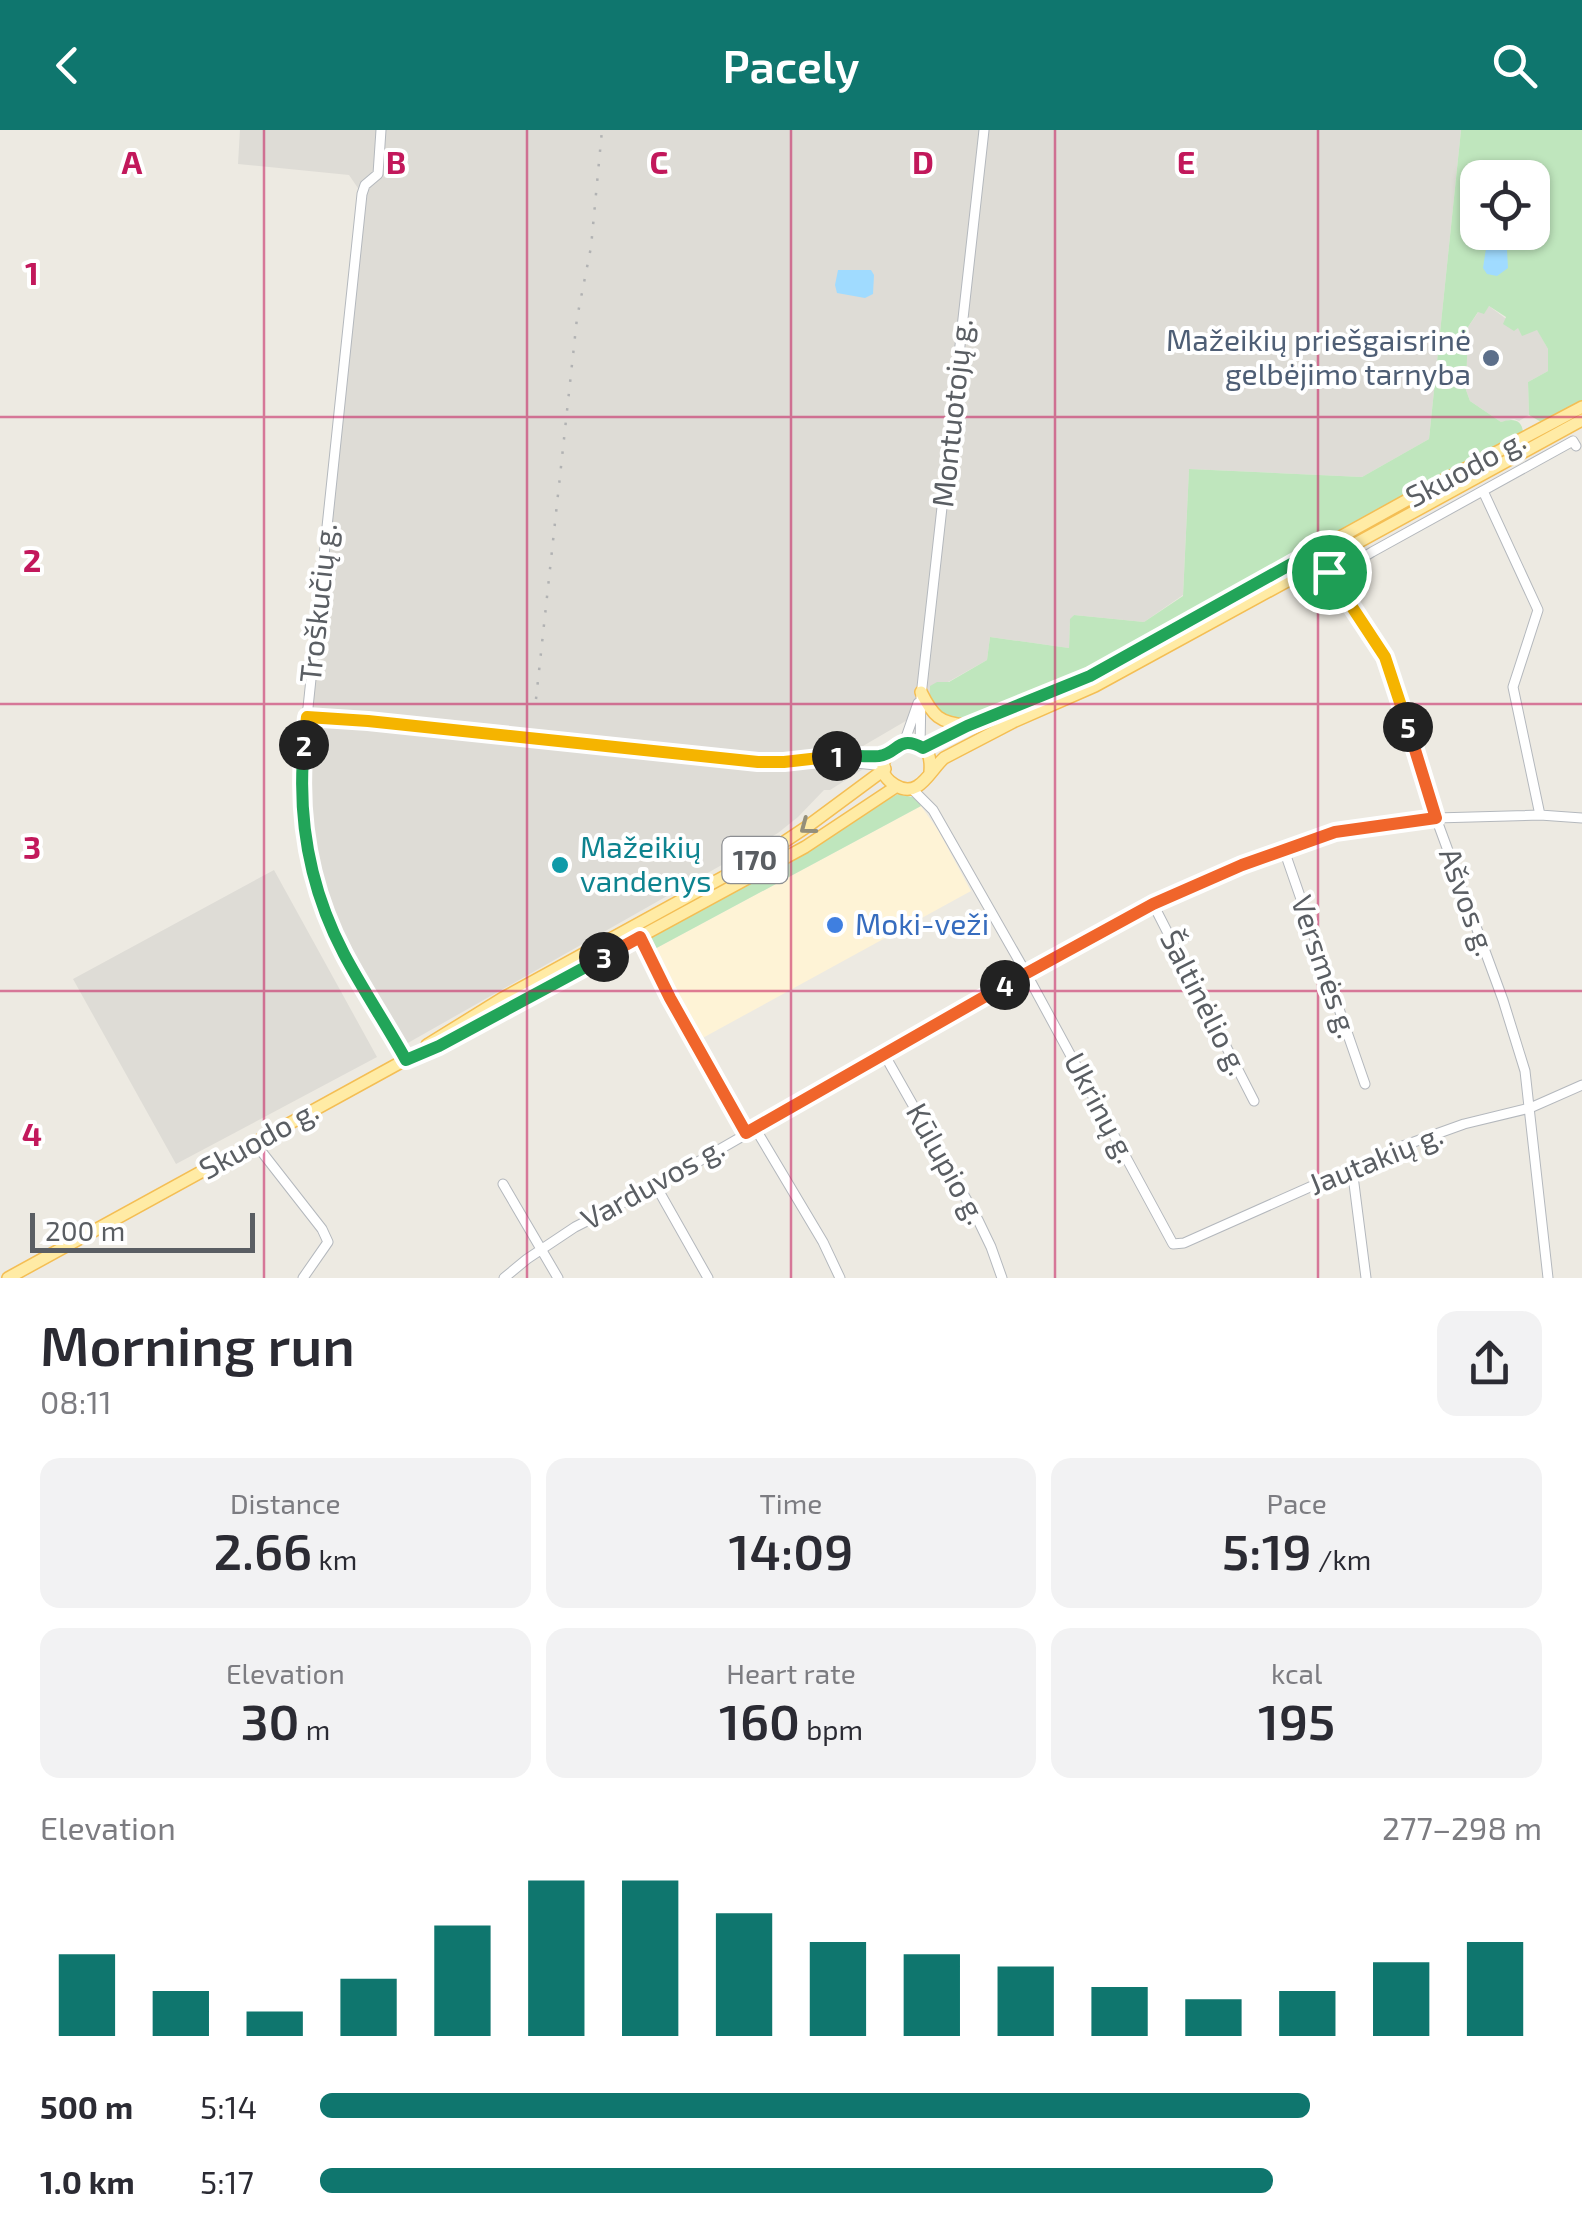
<!DOCTYPE html>
<meta charset="utf-8">
<style>
body{margin:0;font-family:"Exo 2",sans-serif;background:#f2f2f3;color:#2b2b33;height:100vh;display:flex;flex-direction:column;font-size:38px;white-space:nowrap}
*{box-sizing:border-box;margin:0}
p{font-size:32px;color:#7c7c81}
.icon{flex:none;width:55px;height:55px;fill:none;stroke:currentColor;stroke-width:2;stroke-linecap:round;stroke-linejoin:round}
.map{position:relative;height:1148px;overflow:hidden}
.side{display:flex;flex-direction:column;background:#fff;flex:1}
.side>*{flex:none}
.buttons{position:absolute;left:1460px;top:30px;display:grid;gap:20px}
.buttons a{display:grid;place-items:center;width:90px;height:90px;border-radius:20px;background:#fff;box-shadow:0 2px 8px #0004;font-size:50px}
.scale{position:absolute;left:30px;bottom:25px;width:225px;box-sizing:border-box;padding-left:10px;border:5px solid #5a5e63;border-top:0;font-size:28px;line-height:35px;white-space:nowrap;color:#5a5e63;-webkit-text-stroke:8px #fff;paint-order:stroke}
.pin{position:absolute;display:grid;place-items:center;width:85px;height:85px;color:#fff;margin:-42px;border:5px solid #fff;border-radius:50%;box-shadow:0 2px 10px #0007}
.km{position:absolute;width:50px;height:50px;margin:-25px;border-radius:50%;background:#222;color:#fff;font-size:28px;line-height:50px;text-align:center}
.round{display:grid;place-items:center;flex:none;width:105px;height:105px;border-radius:20px;background:#f2f2f3}
.head{display:flex;align-items:center;justify-content:space-between;height:170px;padding:0 40px}
h1{font-size:55px;font-weight:600;line-height:75px}
.stats{display:grid;grid-template-columns:repeat(3,1fr);gap:15px;height:170px;padding:10px 40px}
.stats div{display:grid;align-content:center;border-radius:20px;background:#f2f2f3;text-align:center}
.stats b{font-size:50px;font-weight:600}
.stats small{font-size:28px;font-weight:400}
.stats p{font-size:28px}
.chart{height:280px;padding:20px 40px}
.chart p{display:flex;justify-content:space-between}
.chart svg{width:100%;height:180px;margin-top:10px;stroke:#0f766e;stroke-width:6}
ul{padding:0 40px;list-style:none;font-size:32px}
li{display:grid;grid-template-columns:160px 120px 1fr;align-items:center;height:75px}
li i{height:25px;border-radius:12px;background:#0f766e}
header{display:flex;justify-content:space-between;align-items:center;height:130px;padding:0 40px;background:#0f766e;color:#fff;font-size:45px;font-weight:600}
.map>svg:first-child{display:block}
</style>
<header><svg class="icon" aria-label="back" viewBox="0 0 24 24"><path d="M15 5l-7 7 7 7"/></svg>Pacely<svg class="icon" aria-label="search" viewBox="0 0 24 24"><circle cx="10" cy="10" r="6"/><path d="M15 15l6 6"/></svg></header>
<div class="map">
<svg width="1582" height="1148" viewBox="0 0 1582 1148">
<rect width="100%" height="100%" fill="#edeae2"/>
<path fill="#fef3d6" d="M921,676l17,24 33,61 -272,149 -48,-89z"/>
<path fill="#dedcd6" d="M240,0h1221l-32,309 -67,38 -173,-8 -6,126 -39,27 -70,-7 -4,5 -1,28 -79,-11 -3,23 -39,22h-11l-4,23 -70,41 2,22 -35,22h-6l-26,27 -20,16 -379,215 -55,-95 -28,-66 -14,-100 60,-593 -13,-19 -111,-11z
M1489,176l28,21 20,2 11,20v22l-20,11 1,33 -10,6 -5,-2 -13,3 -31,-21 -4,-11 2,-63 11,-16z
M274,740l103,187 -201,107 -103,-185z"/>
<path fill="#bfe6bd" fill-rule="evenodd" d="M1461,0h121v272l-39,21 -14,-8 -1,-33 20,-11v-22l-11,-19 -15,6 -4,-8 -4,3 -11,-7 3,-7 -17,-11 -5,8 -6,-2 -10,15 -2,63 4,11 31,21c11,-4 21,-3 22,10l-445,244 -112,43 -7,2 -20,-8 -9,-16v-11l7,-4h12l38,-22 3,-23 79,11 1,-29 4,-4 70,7 39,-26 6,-127 173,8 67,-38zM1478,48h54v54h-54z
M898,664l18,4 5,8 -270,145 -3,-10 6,-7 162,-87 65,-44z"/>
<path fill="#a0dbff" d="M1490,111h12l5,9 1,18 -11,8 -10,-2 -4,-6 4,-26z
M838,140h33l3,5 -1,19 -8,4 -28,-5 -2,-8z"/>
<g fill="none" stroke-linecap="round" stroke-linejoin="round">
<g stroke="#b4b8bd" stroke-width="11">
<path id="minor" d="M381,0l-3,44 -13,11 -3,9 -55,523c-4,41 -8,83 -1,124 13,82 61,148 99,219
M1483,361l55,119 -25,77 27,128
M1325,428l6,19 48,69 12,24 45,148 67,182 22,71 23,207
M1331,447l41,-25 201,-111 3,5
M307,587l61,4 390,41 26,1 57,-8 47,-1
M904,613l14,-40
M920,616l1,-50 63,-566
M837,631l48,5
M912,659l21,21 93,163 147,271 11,-1 216,-96 64,-23 66,-16 52,-23
M1284,720l81,234
M1153,774l101,197
M640,807l30,60 76,136
M884,924l94,166 13,27 11,31
M755,998l68,114 17,36
M254,1012l68,87 6,13 -25,36
M1352,1038l14,110
M503,1054l55,94
M656,1056l52,92
M504,1148l23,-19 48,-32 81,-41 370,-213 162,-86 121,-47 46,-11 81,-11 104,-3 42,3"/>
</g>
<g stroke="#f4be54" stroke-width="14">
<path id="major" d="M921,562c12,24 18,31 46,33
M923,618c54,-28 111,-47 166,-72l338,-187 155,-82
M930,642c5,-60 -77,-13 -35,13 24,15 35,-15 49,-27l69,-36 82,-36 487,-266
M427,915l76,-47 266,-146 39,-26 77,-57
M8,1148l397,-218 34,-14 366,-199 92,-61"/>
</g>
<use href="#minor" stroke="#fff" stroke-width="9"/>
<use href="#major" stroke="#ffeba5" stroke-width="11"/>
<path stroke="#b1b2b3" stroke-width="2.5" stroke-dasharray="2.5 12" stroke-linecap="butt" d="M536,569l41,-381 14,-71 11,-117"/>
</g>
<defs><path id="oneway-chevron" d="M-2-3.5L2.5 0L-2 3.5" fill="none" stroke-width="1.6" stroke-linecap="round" stroke-linejoin="round" transform="scale(2.5)"/></defs>
<use stroke="#948f7a" href="#oneway-chevron" transform="translate(807 697) rotate(143)"/>
<g fill="none" stroke-linecap="round" stroke-linejoin="round">
<g stroke="#fff" stroke-width="20">
<path id="split-1" d="M837,626c14,-1 28,1 42,0 19,-2 19,-22 44,-8l44,-22 123,-50 230,-128 9,24"/>
</g>
<g stroke="#fff" stroke-width="20">
<path id="split-2" d="M304,615l3,-28 61,4 390,41h26l53,-6"/>
</g>
<g stroke="#fff" stroke-width="20">
<path id="split-3" d="M304,615c-7,73 6,144 40,209 19,36 42,70 62,106l33,-14 165,-89"/>
</g>
<g stroke="#fff" stroke-width="20">
<path id="split-4" d="M604,827l36,-20 30,61 76,135 259,-148"/>
</g>
<g stroke="#fff" stroke-width="20">
<path id="split-5" d="M1005,855l148,-81 89,-39 93,-33 101,-14 -28,-91"/>
</g>
<g stroke="#fff" stroke-width="20">
<path id="split-6" d="M1329,442l56,85 23,70"/>
</g>
<use href="#split-1" stroke="#22a559" stroke-width="12"/>
<use href="#split-2" stroke="#f5b400" stroke-width="12"/>
<use href="#split-3" stroke="#22a559" stroke-width="12"/>
<use href="#split-4" stroke="#f0652b" stroke-width="12"/>
<use href="#split-5" stroke="#f0652b" stroke-width="12"/>
<use href="#split-6" stroke="#f5b400" stroke-width="12"/>
</g>
<path fill="none" stroke="#c2185b" stroke-width="2.5" stroke-opacity="0.55" d="M264,0v1148M527,0v1148M791,0v1148M1055,0v1148M1318,0v1148M0,287h1582M0,574h1582M0,861h1582"/>
<circle fill="#5c6f8a" stroke="#fff" stroke-width="4" cx="1491" cy="228" r="10"/>
<circle fill="#0f9aa8" stroke="#fff" stroke-width="4" cx="560" cy="735" r="10"/>
<circle fill="#3f7fe0" stroke="#fff" stroke-width="4" cx="835" cy="795" r="10"/>
<g text-anchor="middle" stroke-width="8" stroke-linejoin="round" paint-order="stroke">
<rect fill="#fff" stroke="#8c8e92" stroke-width="2.5" x="722.5" y="707" width="65" height="46" rx="8"/>
<g font-size="28" font-weight="bold" fill="#5a5e63">
<text x="755" y="740">170</text>
</g>
<g font-size="30" fill="#4e5e75" stroke="#fff" text-anchor="end">
<text x="1471" y="221">Mažeikių priešgaisrinė<tspan x="1471" dy="34">gelbėjimo tarnyba</tspan></text>
</g>
<g font-size="30" fill="#5a5e63" stroke="#fff">
<text transform="translate(953 283) rotate(-84)" y="10">Montuotojų g.</text>
<text transform="translate(1466 339) rotate(-28)" y="10">Skuodo g.</text>
<text transform="translate(319 473) rotate(-84)" y="10">Troškučių g.</text>
<text transform="translate(1467 772) rotate(70)" y="10">Ašvos g.</text>
<text transform="translate(1324 837) rotate(71)" y="10">Versmės g.</text>
<text transform="translate(1204 873) rotate(63)" y="10">Šaltinėlio g.</text>
<text transform="translate(1100 978) rotate(62)" y="10">Ukrinų g.</text>
<text transform="translate(259 1010) rotate(-29)" y="10">Skuodo g.</text>
<text transform="translate(1376 1030) rotate(-22)" y="10">Jautakių g.</text>
<text transform="translate(946 1034) rotate(61)" y="10">Kūlupio g.</text>
<text transform="translate(653 1054) rotate(-29)" y="10">Varduvos g.</text>
</g>
<g font-size="30" fill="#0d838f" stroke="#fff" text-anchor="start">
<text x="580" y="728">Mažeikių<tspan x="580" dy="34">vandenys</tspan></text>
</g>
<g font-size="30" fill="#366cbe" stroke="#fff" text-anchor="start">
<text x="855" y="805">Moki-veži</text>
</g>
</g>
<g font-size="32" text-anchor="middle" font-weight="bold" fill="#c2185b" stroke="#fff" stroke-width="8" stroke-linejoin="round" paint-order="stroke">
<text x="132" y="44">A</text>
<text x="396" y="44">B</text>
<text x="659" y="44">C</text>
<text x="923" y="44">D</text>
<text x="1186" y="44">E</text>
<text x="32" y="155">1</text>
<text x="32" y="442">2</text>
<text x="32" y="729">3</text>
<text x="32" y="1016">4</text>
</g>
</svg>
<div class="buttons">
<a><svg class="icon" aria-label="locate" viewBox="0 0 24 24"><circle cx="12" cy="12" r="6"/><path d="M12 2v4M12 18v4M2 12h4M18 12h4"/></svg></a>
</div>
<div class="scale">200 m</div>
<div class="pin" style="left:1329px;top:442px;background:#1e9e55"><svg class="icon" aria-label="arrive" viewBox="0 0 24 24"><path d="M6 21V4h12l-3 4 3 4H6"/></svg></div>
<b class="km" style="left:837px;top:626px">1</b>
<b class="km" style="left:304px;top:615px">2</b>
<b class="km" style="left:604px;top:827px">3</b>
<b class="km" style="left:1005px;top:855px">4</b>
<b class="km" style="left:1408px;top:597px">5</b>
</div>
<section class="side">
<div class="head"><div><h1>Morning run</h1><p>08:11</p></div><a class="round"><svg class="icon" aria-label="share" viewBox="0 0 24 24"><path d="M12 15V3M7 8l5-5 5 5M5 13v7h14v-7"/></svg></a></div>
<div class="stats">
<div><p>Distance</p><b>2.66<small> km</small></b></div>
<div><p>Time</p><b>14:09</b></div>
<div><p>Pace</p><b>5:19<small> /km</small></b></div>
</div>
<div class="stats">
<div><p>Elevation</p><b>30<small> m</small></b></div>
<div><p>Heart rate</p><b>160<small> bpm</small></b></div>
<div><p>kcal</p><b>195</b></div>
</div>
<div class="chart"><p><span>Elevation</span>277–298 m</p>
<svg viewBox="0 0 160 44" preserveAspectRatio="none"><path d="M5 44V24M15 44V33M25 44V38M35 44V30M45 44V17M55 44V6M65 44V6M75 44V14M85 44V21M95 44V24M105 44V27M115 44V32M125 44V35M135 44V33M145 44V26M155 44V21"/></svg>
</div>
<ul>
<li><b>500 m</b>5:14<i style="width:81%"></i></li>
<li><b>1.0 km</b>5:17<i style="width:78%"></i></li>
</ul>
</section>
